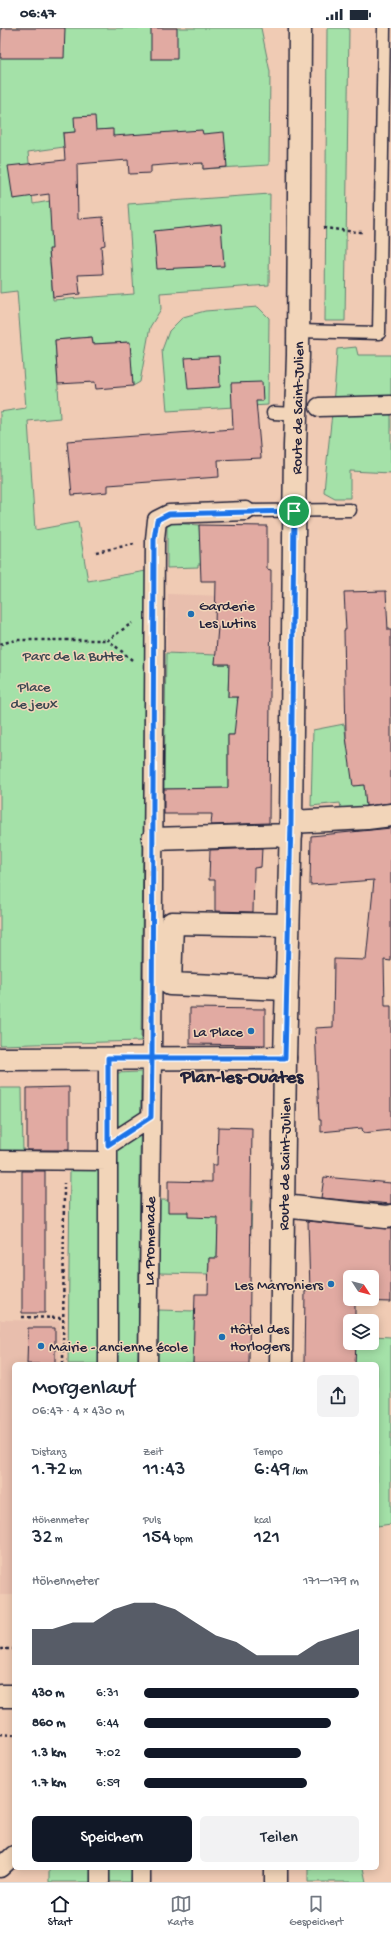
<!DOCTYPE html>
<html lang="de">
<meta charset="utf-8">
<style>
body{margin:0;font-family:"Gochi Hand",sans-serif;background:#f2f2f3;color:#1f2937;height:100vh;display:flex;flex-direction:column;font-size:15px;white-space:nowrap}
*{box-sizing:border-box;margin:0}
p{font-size:13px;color:#747a83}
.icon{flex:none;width:22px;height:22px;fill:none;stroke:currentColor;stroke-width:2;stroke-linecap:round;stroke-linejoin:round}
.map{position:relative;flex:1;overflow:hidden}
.side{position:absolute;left:12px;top:1334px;width:367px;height:508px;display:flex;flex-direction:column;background:#fff;border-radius:6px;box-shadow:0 2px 10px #0003}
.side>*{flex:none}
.needle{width:26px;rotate:126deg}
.tools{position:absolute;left:343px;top:1242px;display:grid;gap:8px}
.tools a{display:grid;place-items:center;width:36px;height:36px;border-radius:6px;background:#fff;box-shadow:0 2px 10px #0003;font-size:20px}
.pin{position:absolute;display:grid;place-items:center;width:34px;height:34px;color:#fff;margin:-17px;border:2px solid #fff;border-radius:50%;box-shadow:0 1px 4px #0007}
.round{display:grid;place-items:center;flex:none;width:42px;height:42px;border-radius:6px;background:#f2f2f3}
.overview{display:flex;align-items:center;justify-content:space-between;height:68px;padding:0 20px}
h1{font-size:22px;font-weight:600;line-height:30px}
.stats{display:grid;grid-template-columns:repeat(3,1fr);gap:6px;height:68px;padding:4px 20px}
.stats div{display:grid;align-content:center}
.stats b{font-size:20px;font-weight:600}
.stats small{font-size:11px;font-weight:400}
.stats p{font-size:11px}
.chart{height:112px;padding:8px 20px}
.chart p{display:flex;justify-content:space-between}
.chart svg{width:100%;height:72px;margin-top:4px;fill:#111827;opacity:.7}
.primary-button{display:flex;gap:8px;margin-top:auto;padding:8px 20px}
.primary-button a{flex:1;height:46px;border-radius:6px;background:#111827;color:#fff;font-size:16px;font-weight:600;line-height:46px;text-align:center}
.primary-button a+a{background:#f2f2f3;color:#1f2937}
ul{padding:0 20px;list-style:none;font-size:13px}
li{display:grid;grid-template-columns:64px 48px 1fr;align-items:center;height:30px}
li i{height:10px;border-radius:5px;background:#111827}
.status{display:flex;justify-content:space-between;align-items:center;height:28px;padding:0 20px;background:#fff;direction:ltr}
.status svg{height:11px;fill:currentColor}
.dock{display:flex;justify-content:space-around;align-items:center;height:56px;border-top:1px solid #e0e1e3;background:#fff;font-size:11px;color:#747a83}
.dock a{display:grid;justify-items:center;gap:2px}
.dock .on{color:#111827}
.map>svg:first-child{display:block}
</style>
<div class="status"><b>06:47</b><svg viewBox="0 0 49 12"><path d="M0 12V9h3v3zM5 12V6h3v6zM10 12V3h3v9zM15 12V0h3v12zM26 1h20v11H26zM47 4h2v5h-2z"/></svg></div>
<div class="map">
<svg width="391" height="1854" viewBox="0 0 391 1854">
<rect width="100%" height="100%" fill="#f0cbb4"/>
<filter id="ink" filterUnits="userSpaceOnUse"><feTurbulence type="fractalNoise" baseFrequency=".025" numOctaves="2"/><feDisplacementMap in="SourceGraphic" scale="8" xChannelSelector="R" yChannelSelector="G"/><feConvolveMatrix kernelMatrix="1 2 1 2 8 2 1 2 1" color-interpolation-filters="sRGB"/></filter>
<g filter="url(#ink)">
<path fill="#e8bead" d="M168,566l56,2 -9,31h8l-1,29 -56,-3z
M0,1292l60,1 -1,43h-45v231h-14z"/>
<path fill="#a4e1a8" stroke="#638272" d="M0,0h261l9,44 -1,93 -66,4v-6l-26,1 -2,-32 -61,8 -2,-11 -49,4 1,14 -36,5 5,52 17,-3 3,48 -4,1 4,50 81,-6 -6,-90 142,-10 -1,91 -109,8 1,16 -11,18 -10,55 -7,4 -4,-44 -36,2 -1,-7 -37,3 5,78 -32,3 7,109 43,-8 10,59 58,-10 -5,470 -141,4v-633l26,-4 -9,-117 -17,2z
M327,0h22l-4,293h-20z
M258,279l11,11 -1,87 -101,6 -5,-61 7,-19 14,-14 22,-6z
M356,319l2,8h33v118l-41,-2v27h-15l-11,-6c4,-48 11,-95 13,-143z
M170,495l29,2 3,39h-4v3l-31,1v-42z
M166,625l50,2 -1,9h14l-1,33h10l-1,4h6v34h-15v53l-64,1z
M344,696l3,20 17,40 3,27 -25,2 -2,-10 -29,3 2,-76z
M141,1044l-3,292h-70l2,-196h44l1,-95z
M0,1060h22l1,66 -23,-1z
M159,1172l93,1 -1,28h-33l-1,29h-8l-1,16 -49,-1z
M158,1282l37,1 -2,53h-37z
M372,1308l19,1v187l-14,2v-162h-22v-21h17z
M49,1840h83l-1,14h-82z
M308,1840h55l3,14h-58z"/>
<path fill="#e1aaa2" stroke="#22223b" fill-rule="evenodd" d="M1,0h64l-1,30h-64z
M151,0h26v31h-26z
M95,88l1,14 17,-1v7l89,-6 1,4 21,-2 3,35 -24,2v-6l-26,1 -26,2v7l-22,1 -1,-14 -51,4 1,55 25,-2 2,28 -4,1 2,28 -25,1 2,19 -27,3 -4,-48h3l-3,-55 -36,5 -5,-33 57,-6 -2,-27 12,-1 -1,-15z
M221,196l3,42 -67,3 -3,-38z
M92,309l1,7 37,-2 3,44 -37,3 -1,-7 -37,2 -3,-44z
M219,328l1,31 -32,2 -3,-31z
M262,354l1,19h-7l5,57 -43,2 1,17 -111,8v7l-36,3 -5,-54 166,-12 -2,-46z
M199,497l68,1v43l4,1 -2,253 -58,2 1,-11h-48v-25l64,-1v-53h6l4,-38h-10l1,-33h-14l3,-37h-3l1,-46h-15z
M386,563l2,39h3v173l-25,3 -2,-21 -11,1 -7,-49 -2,-107h2l-2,-38z
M391,800v133l-7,-1 1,46h6v124l-28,3 -1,-5 -41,4v-12h-2l-4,-92 18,-1 1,-68 32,1 8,-80 -64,5 1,-49z
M262,820l-1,19 -7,1 -1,44 -38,-1v-31h-6l1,-30z
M190,980l75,1v36l-75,-1z
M69,1059v63h-42v-62z
M218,1099l34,1 -3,236h-56l2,-70h13l1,-36h8l1,-40 -30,-1v-5h-20v-31l44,1v-17h5z
M22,1143h23v142h-23z
M324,1149l67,6v21l-70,-6z
M308,1193l83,8v73l-36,-1v20h-5v22h6l-1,21h-51l1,-73h5zM350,1249h22v22h-22z
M28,1300h27v36h-28z"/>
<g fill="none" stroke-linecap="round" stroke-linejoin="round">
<g stroke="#22223b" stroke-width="15">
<path id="service" d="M298,303l81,2 5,-305
M273,385l23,1
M246,483l104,-1"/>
</g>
<g stroke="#22223b" stroke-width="21">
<path id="pedestrian" d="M319,379l72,-2
M108,1030v306
M108,1117l43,-28
M0,1132l108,1
M148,1336l4,-306 3,-519 2,-19 12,-6 77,-3
M0,1840l14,-13
M100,1840v14
M141,1840v14"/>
</g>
<g stroke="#22223b" stroke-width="25">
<path id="minor" d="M291,794l76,-4 24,-3
M153,811l138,-4
M287,961l-117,-5 2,-61 116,2
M0,1031l285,-1
M283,1178l103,11 5,-1
M0,1668h14"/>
</g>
<g stroke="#22223b" stroke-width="25">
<path id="secondary" d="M281,1336l4,-306 6,-236 4,-376 3,-91 2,-327
M276,1854v-14"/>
</g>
<path stroke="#22223b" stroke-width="2.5" stroke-dasharray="3 3" stroke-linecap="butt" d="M323,200c14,1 26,4 40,4
M96,524l38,-8
M0,616l16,-4h92
M132,632l-24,-20 24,-17
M22,1289l41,1
M63,1336l1,-181
M0,1621h14
M0,1706l14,1"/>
<use href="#service" stroke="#f2d5b9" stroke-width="12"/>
<use href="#pedestrian" stroke="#f2d5b9" stroke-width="18"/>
<use href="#minor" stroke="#f2d5b9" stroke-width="22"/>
<use href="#secondary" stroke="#f2d5b9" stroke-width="22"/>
</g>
</g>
<g fill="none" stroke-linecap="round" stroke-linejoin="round" filter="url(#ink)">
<g stroke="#fff" stroke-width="8">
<path id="route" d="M294,483l-125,3 -12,6 -3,19 -2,519 -1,59 -43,28v-87h177l6,-236 3,-311"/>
</g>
<use href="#route" stroke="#1a73e8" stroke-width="5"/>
</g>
<g fill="#1f6fb2" stroke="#f2d5b9" stroke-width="1.5">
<circle cx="191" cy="586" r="4"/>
<circle cx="251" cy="1003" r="4"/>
<circle cx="331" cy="1256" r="4"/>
<circle cx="222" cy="1309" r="4"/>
<circle cx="41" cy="1318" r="4"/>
</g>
<g text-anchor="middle" stroke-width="3" stroke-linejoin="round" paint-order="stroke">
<g font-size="15" fill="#22223b" stroke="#f2d5b9">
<text transform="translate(297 380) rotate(-89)" y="5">Route de Saint-Julien</text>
<text transform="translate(284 1136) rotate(-89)" y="5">Route de Saint-Julien</text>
<text transform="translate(149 1213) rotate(-89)" y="5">La Promenade</text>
</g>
<g font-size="15" fill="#22223b" stroke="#f2d5b9" text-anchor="start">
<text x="199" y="582">Garderie<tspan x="199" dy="17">Les Lutins</tspan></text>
<text x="243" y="1008" text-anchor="end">La Place</text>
<text x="323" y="1261" text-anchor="end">Les Marroniers</text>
<text x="230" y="1305">Hôtel des<tspan x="230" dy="17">Horlogers</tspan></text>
<text x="49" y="1323">Mairie - ancienne école</text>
</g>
<g font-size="15" fill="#3c4851" stroke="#f2d5b9">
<text x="73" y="632">Parc de la Butte</text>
<text x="34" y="663">Place<tspan x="34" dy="17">de jeux</tspan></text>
</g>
<g font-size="19" font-weight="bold" fill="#22223b" stroke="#f2d5b9">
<text x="242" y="1054">Plan-les-Ouates</text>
</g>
</g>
</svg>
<div class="tools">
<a><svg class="needle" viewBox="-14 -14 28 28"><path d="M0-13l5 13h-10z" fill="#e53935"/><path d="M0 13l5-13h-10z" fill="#747a83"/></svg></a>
<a><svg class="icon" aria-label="layers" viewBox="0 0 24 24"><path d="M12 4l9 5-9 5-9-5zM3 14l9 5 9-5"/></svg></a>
</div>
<div class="pin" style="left:294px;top:483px;background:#1e9e55"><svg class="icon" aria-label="arrive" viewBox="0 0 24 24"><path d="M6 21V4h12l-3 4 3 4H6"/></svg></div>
<section class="side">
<div class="overview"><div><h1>Morgenlauf</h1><p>06:47 · 4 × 430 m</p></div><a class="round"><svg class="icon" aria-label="share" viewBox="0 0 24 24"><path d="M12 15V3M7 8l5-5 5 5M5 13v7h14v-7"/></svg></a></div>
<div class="stats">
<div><p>Distanz</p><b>1.72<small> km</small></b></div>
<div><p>Zeit</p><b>11:43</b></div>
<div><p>Tempo</p><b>6:49<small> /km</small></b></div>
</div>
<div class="stats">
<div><p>Höhenmeter</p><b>32<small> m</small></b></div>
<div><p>Puls</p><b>154<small> bpm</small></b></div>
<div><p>kcal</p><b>121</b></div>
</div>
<div class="chart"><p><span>Höhenmeter</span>171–179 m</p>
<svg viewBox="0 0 160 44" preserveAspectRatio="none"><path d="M0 44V22L10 22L20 18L30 18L40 10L50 6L60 6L70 10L80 18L90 26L100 30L110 38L120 38L130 38L140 30L150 26L160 22V44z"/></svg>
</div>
<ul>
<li><b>430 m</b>6:31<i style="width:100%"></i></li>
<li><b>860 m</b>6:44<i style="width:87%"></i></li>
<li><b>1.3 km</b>7:02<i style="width:73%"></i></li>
<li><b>1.7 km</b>6:59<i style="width:76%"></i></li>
</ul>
<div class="primary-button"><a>Speichern</a><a>Teilen</a></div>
</section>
</div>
<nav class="dock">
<a class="on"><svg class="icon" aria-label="home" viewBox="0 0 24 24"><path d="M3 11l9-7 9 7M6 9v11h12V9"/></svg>Start</a>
<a><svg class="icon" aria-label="map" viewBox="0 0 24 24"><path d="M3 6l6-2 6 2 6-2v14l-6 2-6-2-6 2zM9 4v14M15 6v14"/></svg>Karte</a>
<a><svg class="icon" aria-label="saved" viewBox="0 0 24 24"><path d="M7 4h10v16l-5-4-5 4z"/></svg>Gespeichert</a>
</nav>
